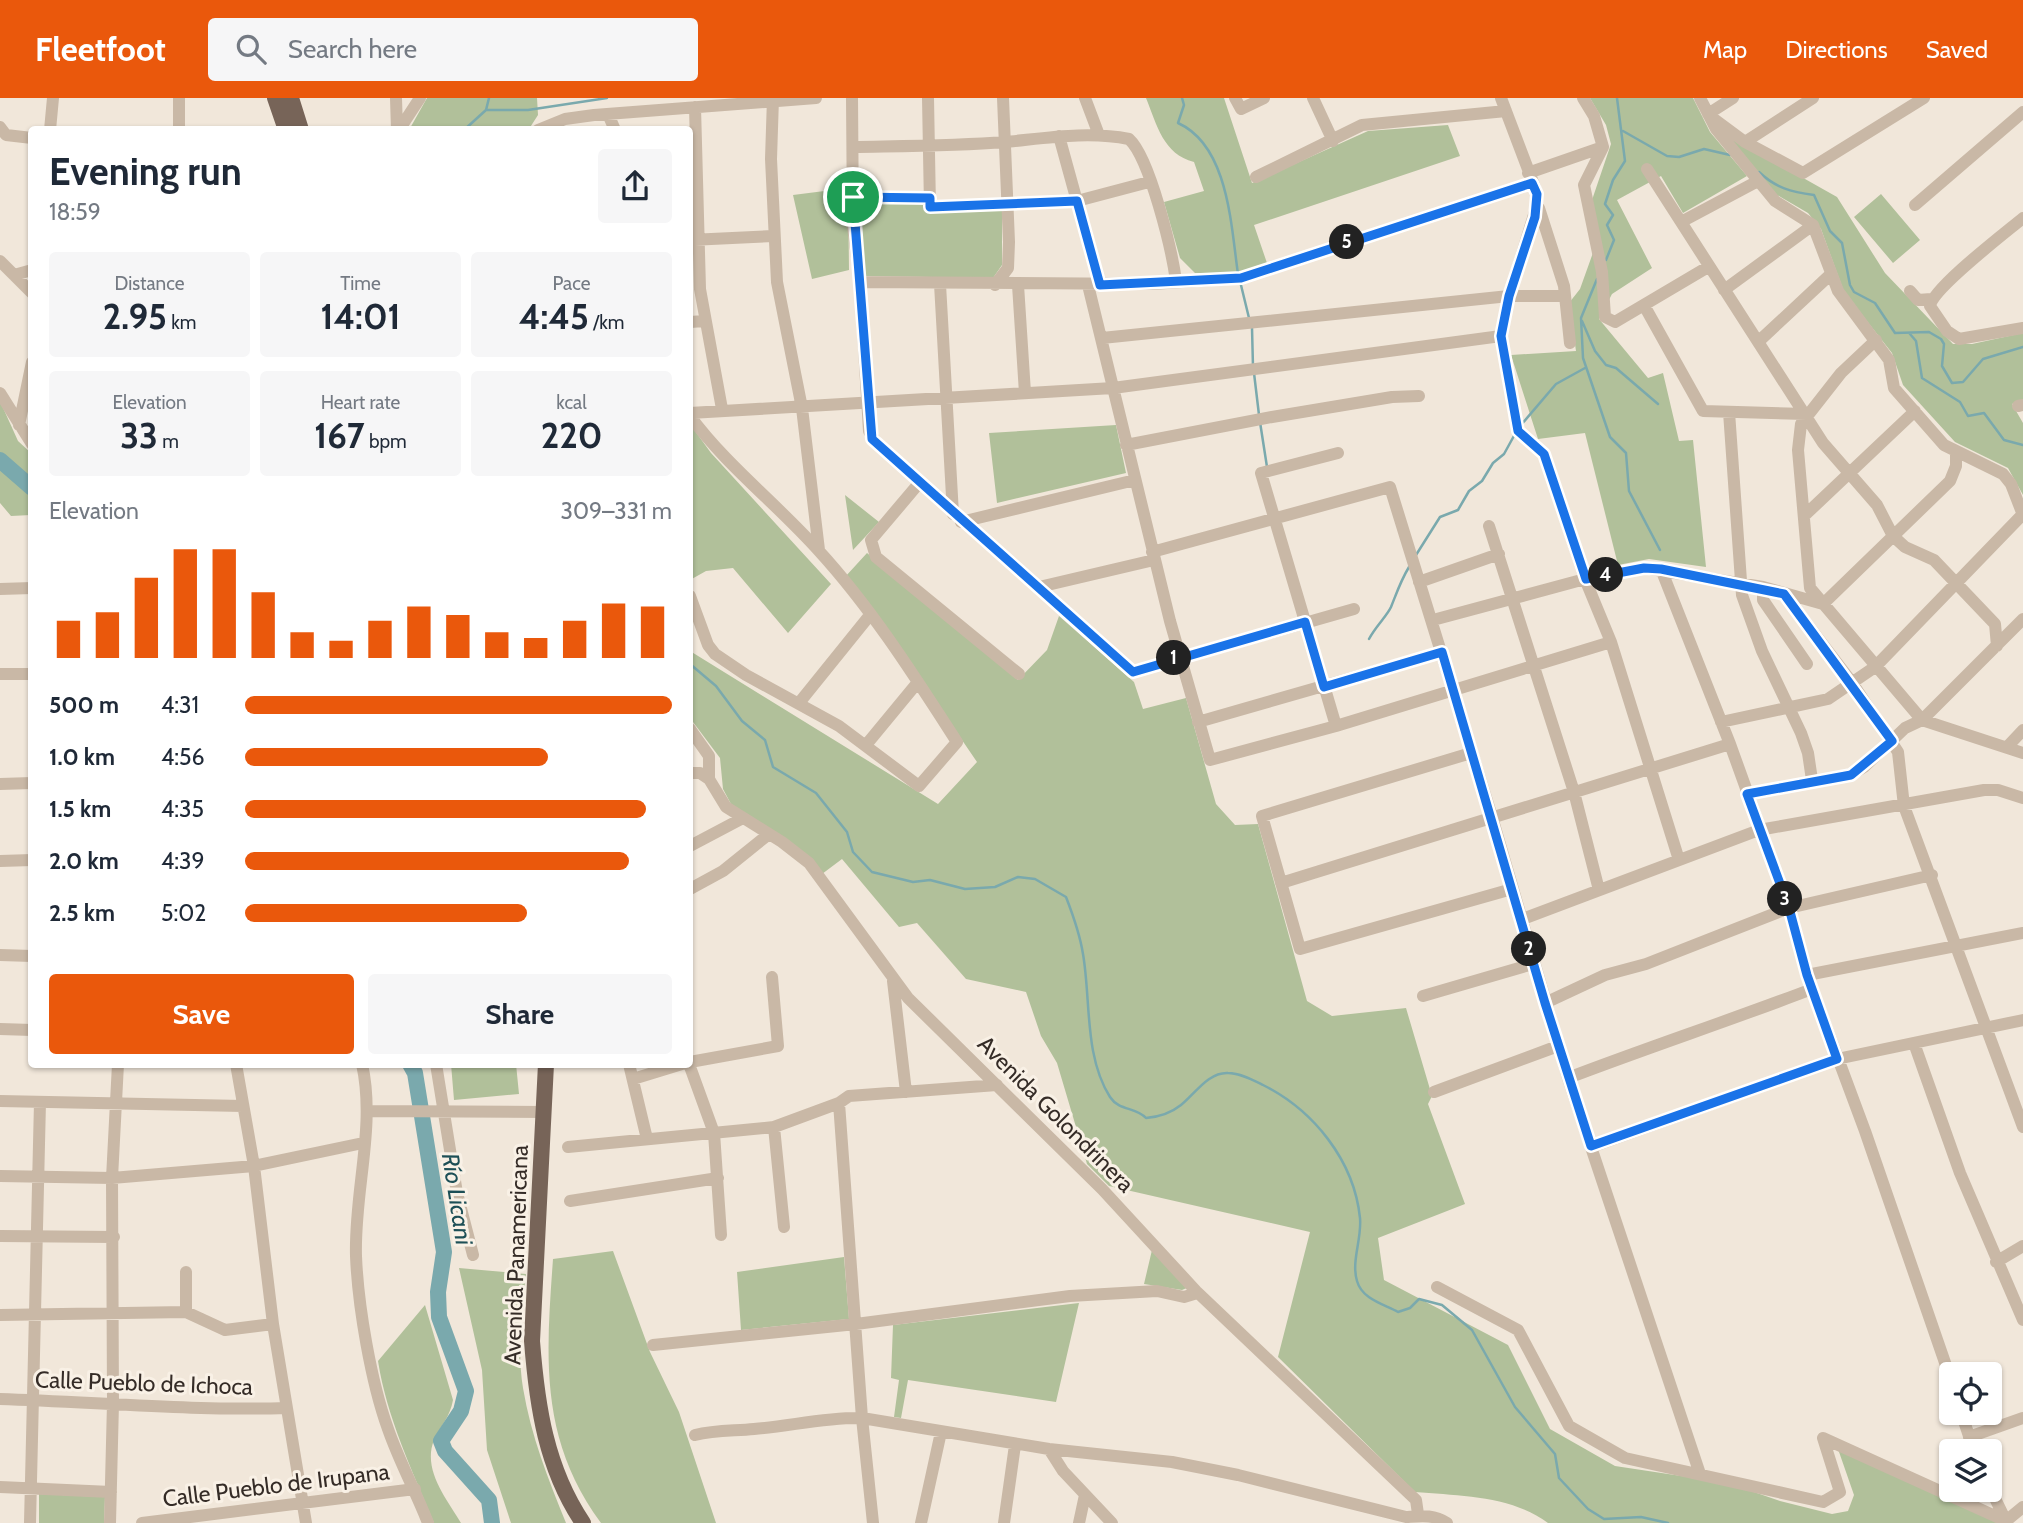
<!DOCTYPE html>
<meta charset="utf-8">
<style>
body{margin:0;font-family:Cabin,sans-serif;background:#f6f6f7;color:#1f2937;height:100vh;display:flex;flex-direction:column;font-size:26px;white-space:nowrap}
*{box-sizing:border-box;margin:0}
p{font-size:23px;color:#747a83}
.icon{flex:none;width:38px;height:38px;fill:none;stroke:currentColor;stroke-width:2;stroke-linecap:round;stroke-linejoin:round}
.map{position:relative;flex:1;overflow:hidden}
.side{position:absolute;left:28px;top:28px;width:665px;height:942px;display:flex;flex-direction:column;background:#fff;border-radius:7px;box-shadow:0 2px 5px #0004}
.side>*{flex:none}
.fabs{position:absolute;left:1939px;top:1264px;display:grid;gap:14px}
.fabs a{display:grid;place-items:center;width:63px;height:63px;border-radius:7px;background:#fff;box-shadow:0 2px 5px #0004;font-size:35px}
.pin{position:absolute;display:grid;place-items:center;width:60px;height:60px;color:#fff;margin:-30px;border:4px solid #fff;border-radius:50%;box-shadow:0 2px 7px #0007}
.km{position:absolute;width:35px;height:35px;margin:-18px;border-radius:50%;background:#222;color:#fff;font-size:19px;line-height:35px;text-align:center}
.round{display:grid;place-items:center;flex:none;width:74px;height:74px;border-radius:7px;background:#f6f6f7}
.summary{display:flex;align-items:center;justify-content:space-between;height:119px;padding:0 21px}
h1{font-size:38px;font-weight:800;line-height:52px}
.figures{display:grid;grid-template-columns:repeat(3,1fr);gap:10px;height:119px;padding:7px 21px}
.figures div{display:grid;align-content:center;border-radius:7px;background:#f6f6f7;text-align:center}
.figures b{font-size:35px;font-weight:800}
.figures small{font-size:19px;font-weight:400}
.figures p{font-size:19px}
.chart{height:196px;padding:14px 21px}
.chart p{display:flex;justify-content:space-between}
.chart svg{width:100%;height:126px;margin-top:7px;stroke:#ea580c;stroke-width:6}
.primary-button{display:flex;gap:14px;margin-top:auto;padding:14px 21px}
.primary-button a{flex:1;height:80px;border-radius:7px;background:#ea580c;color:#fff;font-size:28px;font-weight:800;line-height:80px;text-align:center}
.primary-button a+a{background:#f6f6f7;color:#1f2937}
ul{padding:0 21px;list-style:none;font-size:23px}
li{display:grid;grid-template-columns:112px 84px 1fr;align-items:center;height:52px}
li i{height:18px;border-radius:9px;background:#ea580c}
header{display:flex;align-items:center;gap:42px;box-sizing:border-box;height:98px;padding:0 35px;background:#ea580c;color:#fff}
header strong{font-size:33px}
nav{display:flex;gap:38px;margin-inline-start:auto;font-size:24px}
.search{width:490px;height:63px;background:#f6f6f7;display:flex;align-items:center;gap:18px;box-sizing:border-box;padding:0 24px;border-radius:7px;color:#747a83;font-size:26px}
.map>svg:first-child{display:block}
</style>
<header>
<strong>Fleetfoot</strong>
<div class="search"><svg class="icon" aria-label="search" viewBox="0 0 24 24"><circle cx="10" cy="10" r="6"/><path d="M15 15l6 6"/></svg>Search here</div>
<nav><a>Map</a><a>Directions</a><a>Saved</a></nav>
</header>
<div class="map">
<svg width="2023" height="1425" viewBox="0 0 2023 1425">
<rect width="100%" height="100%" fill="#f1e7da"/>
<path fill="#b1c09a" d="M427,0h110l1,17 -9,14 -120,1z
M1146,0h78l28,85 116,-52 80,-6 12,31 -206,69 14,41 -27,7h-46l-15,-15 -16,-56 40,-11 -10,-29c-31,-8 -37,-37 -48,-64z
M1590,0h103l17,34 37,44 -64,37 -22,-37 -44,24 35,68 -40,26 -13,25 49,59 15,-5 16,68 14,-1 13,127 -57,-8 -31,6 -33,-132 -47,6 -27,-84 65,-4 -7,-48 11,-14 19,-53 -7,-36 19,-56 -5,-19z
M1725,36l112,63 48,76 68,71h19l51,-11v67l-11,4 11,19v72l-15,-27 -53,-26 -52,-57 -11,-32 -48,-61 -23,-63 -13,-16 -31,-18z
M848,90l1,82 -37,9 -19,-84z
M1881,96l39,46 -27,23 -39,-46z
M859,104l66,2 1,9 76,-3v55l-9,13 -127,-2 -8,-51z
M0,303l18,40 13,12v62l-20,1 -11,-13z
M690,326l21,29 120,131 -43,49 -55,-65 -27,3 -16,9z
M1116,327l10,48 -129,30 -8,-70z
M845,397l34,27 -26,28z
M867,455l151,127 29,-30 12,-34 75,66 9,27 43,-11 30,106 19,21 23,-1 49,177 25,15 74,-8 26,88 -4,8 37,100 -87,34 6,42 124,65 42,84 65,37 113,17 52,18 52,13 16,-3 6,-16 -16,-46 166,74h-456c-38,-28 -88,-27 -133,-31l-137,-135 32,-125 -201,-46 -22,-22 -30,-101 -16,-27 -15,-44 -60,-13 -49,-56 -18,4 -57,-68 -20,15 -91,-70 -8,-15 -3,-31 -30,-40v-67l248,153 39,-42 -82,-120 -50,-65z
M451,966h65l3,30 -65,6z
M1152,1152l37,37 -7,3 -38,-6z
M613,1153l37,101 29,60 37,111h-115c-62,-84 -55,-166 -48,-264z
M844,1159l5,62 -108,11 -4,-58z
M459,1170l67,6c-4,36 -9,78 -3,114 8,48 25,91 43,135h-55l-24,-73 -5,-80z
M1079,1205l-23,99 -148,-22 -7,38 -7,-1 5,-37 -8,-2 2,-53z
M425,1207l28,95c-3,17 -12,25 -19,40 -12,30 13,59 27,83h-27c-22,-53 -47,-105 -56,-162z
M39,1396l66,3 -1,26h-65z"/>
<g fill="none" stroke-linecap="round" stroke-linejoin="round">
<path stroke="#7aa9ad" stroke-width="2.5" d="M1182,0l2,7 -6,18c51,23 53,104 60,151
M486,12h42l79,-12
M464,32l22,-20 3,-12
M1623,33l44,25 12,1 25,-8 26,6
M1759,74c17,16 32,20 55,23l16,36 12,12 8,42 4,7 21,11 20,30 34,-1 12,7 3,5 -2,22 10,17 11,-1 20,-23 40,-12
M1606,162l8,-20 -7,-15 6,-10 -8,-11 8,-24 12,-19 -8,-63
M1597,181l-16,39 2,40 27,79 16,16 3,38 31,59
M1240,183l9,37
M1582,223l13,30 11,14 10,3 42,36
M1252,230l1,39
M1910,236l6,7 6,37 38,24 8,14 16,-3 20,27 19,5
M1254,275l5,42
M1260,324l7,45
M1521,327l35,-41 29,-16
M1416,457l24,-38 18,-7 11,-19 13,-10 11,-18 11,-9 11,-20
M1369,541c6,-12 18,-23 22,-32 6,-15 10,-27 18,-40
M690,566l26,22 26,35 23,19 8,27 43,26 31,39 6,20 19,20 41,10 17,-2 35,9 30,-2 23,-10 17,2 31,18c7,18 14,38 17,57 8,46 1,102 27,143 9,14 26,10 36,21 12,-1 25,-5 35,-13 14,-11 27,-33 47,-32 12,0 25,7 35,12 50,25 91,75 97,133 2,21 -9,43 -3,63 5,18 26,23 41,31l12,-4 9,-9 23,6 30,25 43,77 40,47 4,24 29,31 16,10 37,-2 27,6"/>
<path stroke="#7aa9ad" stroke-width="16" d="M0,362l32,28
M410,966l5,9 29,179 -6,40 1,25 27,74 -5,20 -20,30 4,10 44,49 3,23"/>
<path stroke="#c9b8a6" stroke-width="12" d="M396,0l1,32
M773,0l-2,61 6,123 25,126 17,142
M852,0l1,128 7,56 9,149 8,13 256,228 221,-63
M928,0l2,109 147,-6 72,-19
M1085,0l14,37
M1235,0l6,11 23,-11
M1313,0l20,43
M1583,0l11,18 9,31 -19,38 18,87 3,45 10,5 93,-55
M1700,0l16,31 59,72 38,24 25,66 51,69 5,28 50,57 59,29 8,10 12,31
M695,9l5,182 22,120
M608,16l7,16
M1708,16l25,-16
M1714,21l31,23 58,31 121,-75
M0,29l6,8 26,3
M50,32l3,-32
M179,32v-32
M399,32l21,-32
M538,32l27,-11 29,-4 222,-17
M1059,38l41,149
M1745,44l68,-44
M853,49c50,-1 101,-1 152,-5 42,-4 83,-11 124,-3 21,19 43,112 47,142
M1647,71l176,274 54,62 16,31 12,11 29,13 61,64 2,22
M1528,75l75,-26
M1256,79l106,-52 144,-14
M853,99l77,1
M1915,107l108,-93
M1539,110l25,78 6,57
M2023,120c-18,15 -90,70 -93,88l17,25 12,8 64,-11
M1681,124l77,-41
M690,142l83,-4
M0,163l32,32
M14,177l18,-5
M860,184l292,2 89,-6 291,-95
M940,186l13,230
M995,187l13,-17 1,-26 -6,-144
M1018,187l7,108
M1088,187l82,336 40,139 126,-34 275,-84
M1724,192l89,-65
M1910,193l8,9 13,-1
M1645,209l58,104 103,3
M690,224l15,-1
M1501,238l17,95 26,23 41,125 26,63 68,218
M1102,240l407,-42h54
M1876,242l-35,33 -40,51 -3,26 12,138 112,132 101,33
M1758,244l73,-68
M0,295l32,51
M2018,308l5,-1
M1729,314l13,183 20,56 39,82 7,20 4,27
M690,315l423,-25 388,-52 8,-40 28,-91v-12l-36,-95
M690,318c37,50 87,88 129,135 53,58 96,126 138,191l-38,44 -80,-60 -93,-51 -31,-21 -7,-9 -18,-49
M19,327l13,-63
M1126,347l146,-28 120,-20 27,-1
M920,384l-49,58 5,17 143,117
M1804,418l111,-105
M961,424l174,-42
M1489,428l85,266 25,98
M1152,454l238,-65 102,330 76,261 132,396
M1661,471l69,175 59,164 18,67 58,156 86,249
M1419,484l80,-28
M1039,489l115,-27
M1763,489v13l44,64
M0,491l32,-1
M1784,496l69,90 45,68 6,54 119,321
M1433,522l152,-41 59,-11 119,19 60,17 127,-123 6,-15v-14
M0,576h32
M799,605l71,-88
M1198,624l244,-70
M1721,624l107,-23 47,-32 148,-153
M1336,628l-75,-253 77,-20
M690,631l19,27v23
M866,647l52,-63
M2007,649l16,-17
M1471,655l-209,63 38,133 212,-60
M690,675h10l9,6 17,28 56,35 27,21 99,135 194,191 94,102 220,209 2,14
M0,686l32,-1
M1747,696l104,-19 13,-8 41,-39 17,-8 101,-101
M690,748l53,-28
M0,763l32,-1
M1281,785l449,-139
M690,791l33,-18 46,-37
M1520,822l239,-90 225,-40h14l25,8
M0,857l32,1
M1807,877l216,-42
M893,883l13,111
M1423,898l110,-32
M1545,905l60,-28 41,-11 143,-56 143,-33
M0,931l32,1
M1914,945l46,130 63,147
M690,964l88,-16 -6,-69
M236,966l18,102 19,158 33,199
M362,966c14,63 -8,127 -6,192 2,50 15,126 32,173 11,32 28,63 40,94
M436,966l21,129 16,62
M629,966l18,75
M689,966l25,69 7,102
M1568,980c81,-31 163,-58 244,-89
M633,981l49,-15
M1434,994l124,-46
M0,1003l243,5
M369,1013l176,1
M774,1029l10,100
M568,1049l206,-20 65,-24
M1591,1049l246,-88 186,-39
M0,1078l112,2 142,-12 109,-23
M570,1103l148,-23
M0,1138l114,1
M1996,1164l27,-16
M186,1174v40l39,18 48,-6
M1437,1189l81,43 51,96 56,32 198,44 17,-10 -17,-54 183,83 17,-14
M0,1217l186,-3
M653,1247l203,-21 214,-28 87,-5 27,6 10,-3 2,-3
M0,1301c96,3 191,12 287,9
M1961,1314l13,39
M695,1337c20,-5 39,-4 59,-6 37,-3 72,-12 108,-11l187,31 123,13 66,13 168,42c15,-1 27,-3 41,6
M1969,1339l54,-19
M1049,1351l14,22 49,52
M0,1389l111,5
M1990,1390l16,33
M30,1425l10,-421
M110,1425l3,-120 -1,-225 6,-114
M142,1425l273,-34
M873,1425l-11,-105 -23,-315 10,-7 148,-11
M921,1425l20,-91
M1004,1425l11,-78
M1079,1425l6,-28"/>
<path stroke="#776458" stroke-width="16" d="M275,0l11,32
M291,0l10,32
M546,966l-14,277c5,65 14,127 51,182"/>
</g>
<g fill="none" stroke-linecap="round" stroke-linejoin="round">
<g stroke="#fff" stroke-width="14">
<path id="route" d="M1532,85l5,11 -2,23 -26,79 -8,40 17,95 26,23 42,125 58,-11 17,1 123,25 108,147 -41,34 -104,19 42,114 18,67 30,84 -246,87 -46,-143 -103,-351 -118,35 -19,-65 -172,50 -261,-233 -19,-242 77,1v9l147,-6 23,84 141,-7z"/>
</g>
<use href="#route" stroke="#1a73e8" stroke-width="9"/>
</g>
<g text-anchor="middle" stroke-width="6" stroke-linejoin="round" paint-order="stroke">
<g font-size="23" fill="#352c27" stroke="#f9f1e6">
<text transform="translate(1056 1016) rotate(45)" y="8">Avenida Golondrinera</text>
<text transform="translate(516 1157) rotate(-88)" y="8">Avenida Panamericana</text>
<text transform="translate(144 1285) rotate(2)" y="8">Calle Pueblo de Ichoca</text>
<text transform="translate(276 1387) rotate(-7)" y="8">Calle Pueblo de Irupana</text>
</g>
<g font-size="24" font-style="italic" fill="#1d4f56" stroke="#f9f1e6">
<text transform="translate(457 1101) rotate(81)" y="8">Río Licani</text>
</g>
</g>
</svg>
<div class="fabs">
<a><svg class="icon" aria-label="locate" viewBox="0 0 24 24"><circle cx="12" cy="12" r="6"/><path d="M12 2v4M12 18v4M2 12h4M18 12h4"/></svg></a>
<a><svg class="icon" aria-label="layers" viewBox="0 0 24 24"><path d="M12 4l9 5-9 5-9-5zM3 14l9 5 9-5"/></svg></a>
</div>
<div class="pin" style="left:853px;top:99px;background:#1e9e55"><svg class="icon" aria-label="arrive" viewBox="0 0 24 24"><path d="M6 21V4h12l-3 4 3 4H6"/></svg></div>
<b class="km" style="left:1174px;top:560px">1</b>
<b class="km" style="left:1529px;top:851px">2</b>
<b class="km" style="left:1785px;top:801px">3</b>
<b class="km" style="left:1606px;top:477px">4</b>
<b class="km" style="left:1347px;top:144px">5</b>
<section class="side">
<div class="summary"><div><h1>Evening run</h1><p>18:59</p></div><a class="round"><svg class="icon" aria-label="share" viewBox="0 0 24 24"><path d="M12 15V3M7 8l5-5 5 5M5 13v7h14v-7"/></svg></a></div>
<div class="figures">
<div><p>Distance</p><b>2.95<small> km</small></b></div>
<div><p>Time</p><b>14:01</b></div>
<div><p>Pace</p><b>4:45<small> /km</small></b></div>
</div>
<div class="figures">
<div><p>Elevation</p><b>33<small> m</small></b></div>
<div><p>Heart rate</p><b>167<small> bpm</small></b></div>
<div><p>kcal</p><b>220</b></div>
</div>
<div class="chart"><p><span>Elevation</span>309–331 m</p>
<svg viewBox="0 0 160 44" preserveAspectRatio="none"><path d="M5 44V31M15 44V28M25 44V16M35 44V6M45 44V6M55 44V21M65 44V35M75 44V38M85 44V31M95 44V26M105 44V29M115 44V35M125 44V37M135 44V31M145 44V25M155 44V26"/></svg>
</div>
<ul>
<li><b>500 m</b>4:31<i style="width:100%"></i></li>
<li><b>1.0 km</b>4:56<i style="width:71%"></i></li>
<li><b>1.5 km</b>4:35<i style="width:94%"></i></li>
<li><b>2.0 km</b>4:39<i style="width:90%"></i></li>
<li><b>2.5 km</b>5:02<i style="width:66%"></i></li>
</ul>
<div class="primary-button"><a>Save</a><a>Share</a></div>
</section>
</div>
